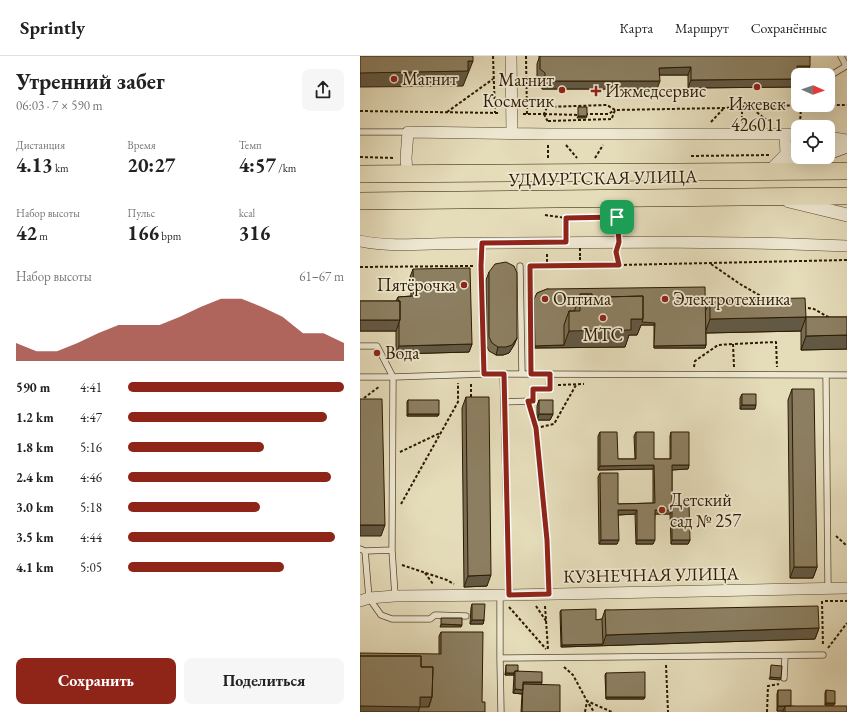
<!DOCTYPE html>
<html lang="ru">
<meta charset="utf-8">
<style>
body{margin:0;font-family:"EB Garamond",serif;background:#f6f6f6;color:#222;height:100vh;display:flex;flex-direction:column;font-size:15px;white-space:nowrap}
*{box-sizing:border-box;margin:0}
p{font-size:13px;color:#767676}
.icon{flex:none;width:22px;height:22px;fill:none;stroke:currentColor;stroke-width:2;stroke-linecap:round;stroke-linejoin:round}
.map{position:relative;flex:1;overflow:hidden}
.sheet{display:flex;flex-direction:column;background:#fff;width:360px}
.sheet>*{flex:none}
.needle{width:26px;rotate:92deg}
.buttons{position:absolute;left:431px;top:12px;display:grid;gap:8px}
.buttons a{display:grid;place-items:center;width:44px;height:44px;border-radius:8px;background:#fff;box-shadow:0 4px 16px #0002;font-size:20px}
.pin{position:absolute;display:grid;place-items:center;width:34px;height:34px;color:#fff;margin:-17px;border-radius:8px;box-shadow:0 2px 6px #0006}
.round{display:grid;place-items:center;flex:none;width:42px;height:42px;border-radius:8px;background:#f6f6f6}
.headline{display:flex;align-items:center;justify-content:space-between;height:68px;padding:0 16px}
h1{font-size:22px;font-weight:700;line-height:30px}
.metrics{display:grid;grid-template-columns:repeat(3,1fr);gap:6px;height:68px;padding:4px 16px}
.metrics div{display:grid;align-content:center}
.metrics b{font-size:20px;font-weight:700}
.metrics small{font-size:11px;font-weight:400}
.metrics p{font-size:11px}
.chart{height:112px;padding:8px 16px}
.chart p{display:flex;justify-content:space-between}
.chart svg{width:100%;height:72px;margin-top:4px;fill:#8f2418;opacity:.7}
.button{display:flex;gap:8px;margin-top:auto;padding:8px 16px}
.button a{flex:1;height:46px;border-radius:8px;background:#8f2418;color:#fff;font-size:16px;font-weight:700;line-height:46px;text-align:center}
.button a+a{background:#f6f6f6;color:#222}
ul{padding:0 16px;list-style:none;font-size:13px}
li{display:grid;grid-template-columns:64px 48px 1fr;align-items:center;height:30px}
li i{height:10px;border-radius:5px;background:#8f2418}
header{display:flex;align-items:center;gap:24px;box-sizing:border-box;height:56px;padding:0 20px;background:#fff;border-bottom:1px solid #e0e0e0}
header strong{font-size:19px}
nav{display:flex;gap:22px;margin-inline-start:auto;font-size:14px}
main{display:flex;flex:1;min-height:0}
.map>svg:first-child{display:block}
</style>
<header>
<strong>Sprintly</strong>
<nav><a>Карта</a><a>Маршрут</a><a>Сохранённые</a></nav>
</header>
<main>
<section class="sheet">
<div class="headline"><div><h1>Утренний забег</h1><p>06:03 · 7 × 590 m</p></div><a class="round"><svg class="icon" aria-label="share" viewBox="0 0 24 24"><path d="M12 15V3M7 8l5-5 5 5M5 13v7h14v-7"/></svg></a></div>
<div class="metrics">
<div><p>Дистанция</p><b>4.13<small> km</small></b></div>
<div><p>Время</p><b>20:27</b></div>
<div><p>Темп</p><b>4:57<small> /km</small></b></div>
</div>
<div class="metrics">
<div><p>Набор высоты</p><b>42<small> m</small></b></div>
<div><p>Пульс</p><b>166<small> bpm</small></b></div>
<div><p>kcal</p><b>316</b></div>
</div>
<div class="chart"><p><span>Набор высоты</span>61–67 m</p>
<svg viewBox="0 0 160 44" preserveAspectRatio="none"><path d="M0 44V33L10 38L20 38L30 33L40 27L50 22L60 22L70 22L80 17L90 11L100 6L110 6L120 11L130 17L140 27L150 27L160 33V44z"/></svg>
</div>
<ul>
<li><b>590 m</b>4:41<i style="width:100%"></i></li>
<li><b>1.2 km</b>4:47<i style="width:92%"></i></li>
<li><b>1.8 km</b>5:16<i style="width:63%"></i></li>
<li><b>2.4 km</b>4:46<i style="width:94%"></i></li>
<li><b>3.0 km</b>5:18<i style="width:61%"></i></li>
<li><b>3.5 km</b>4:44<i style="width:96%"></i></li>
<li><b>4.1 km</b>5:05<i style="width:72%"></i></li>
</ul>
<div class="button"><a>Сохранить</a><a>Поделиться</a></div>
</section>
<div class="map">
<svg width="487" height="656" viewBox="0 0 487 656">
<rect width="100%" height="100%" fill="#e5dcba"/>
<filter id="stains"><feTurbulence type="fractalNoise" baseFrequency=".005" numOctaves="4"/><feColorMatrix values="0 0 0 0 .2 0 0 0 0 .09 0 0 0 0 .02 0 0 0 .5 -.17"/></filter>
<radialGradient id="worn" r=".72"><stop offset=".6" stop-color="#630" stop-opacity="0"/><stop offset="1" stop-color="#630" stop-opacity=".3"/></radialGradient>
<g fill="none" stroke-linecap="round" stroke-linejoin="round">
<g stroke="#5a4a2f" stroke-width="7">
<path id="service" d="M481,0l5,10h1
M468,21l18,-11
M0,76h48
M122,187l-1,23 3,108 363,1
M160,210l2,108
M0,290h17l16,31 91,-3
M143,318l6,221
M466,319l2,213
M0,321h33l-1,173 3,46
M144,346l29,-1v-12h16l1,-15
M0,493l5,2 4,47 12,17 11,4h38l5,-4 31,1
M5,495l27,-1
M140,539v63l323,-3
M140,602l1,54
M424,622l1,-22"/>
</g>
<g stroke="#5a4a2f" stroke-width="12">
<path id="minor" d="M151,0l1,78
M468,81l19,3
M410,114l16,-16 -1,-19
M47,118l-1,-16 2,-26 140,2h250
M0,185c24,5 48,4 72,3 27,-1 53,-1 79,-1 112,-1 224,-2 336,3
M0,545l9,-3 26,-2 114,-1 338,-7"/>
</g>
<g stroke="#5a4a2f" stroke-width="14">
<path id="tertiary" d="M429,145l58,14"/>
</g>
<g stroke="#2c1a01" stroke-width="16">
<path id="secondary" d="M468,96l19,-7
M415,113l37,-12"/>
</g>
<g stroke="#2c1a01" stroke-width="18">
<path id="primary" d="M0,118l487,-3
M0,145l487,-5"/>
</g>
<path stroke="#2c1a01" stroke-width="2" stroke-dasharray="3 2" stroke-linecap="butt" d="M133,0l2,57
M166,0l1,59
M382,50v17
M389,50l20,16
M0,55l140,2
M87,56l46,-33
M163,58h21l3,-7 60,-2 8,5 109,-2 24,-2 99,-1
M184,58l35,1
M184,58l4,8
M225,58h23l7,-4
M252,62l3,-8
M188,65l64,-2
M351,66l13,-14
M440,68l1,-18
M206,89l11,13
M331,100l78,-1
M0,101l35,1
M188,102v-14
M235,102l8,-13
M185,159l21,3
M206,176v-14l51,-1 1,14
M187,198v12l72,-1 -3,-12
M351,208l29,20 26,15
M220,209v-8
M259,209l228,-5
M0,211l113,-1
M171,243l-1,-33h17
M443,251l11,2 16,9
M334,311l1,-6 23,-16 15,-1
M374,311l-1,-23 43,-2 1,25
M111,328v15
M198,329l26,-1
M0,345l20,-15
M171,354l5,18 11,112 2,42
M176,372l18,-4 22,-39
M40,396l40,-19
M41,448l57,-102v-19
M476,480l11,10
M42,509l45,15 7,4
M65,517l8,11
M462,545l1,45
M465,545h22
M176,550l10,15
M185,550l3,43
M149,551l37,42
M468,592l19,-25
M306,609l2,47
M204,611l9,8 14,26 7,11
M225,656l2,-11 25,11
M407,656l1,-26 11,-2"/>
<use href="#service" stroke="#eee8d2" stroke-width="5.5"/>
<use href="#minor" stroke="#eee8d2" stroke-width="11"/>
<use href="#tertiary" stroke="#eee8d2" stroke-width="13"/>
<use href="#secondary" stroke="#eee8d2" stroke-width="15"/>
<use href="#primary" stroke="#e5dcba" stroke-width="17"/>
<path stroke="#2c1a01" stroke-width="2" stroke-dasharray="3 2" stroke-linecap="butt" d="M220,192v9"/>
</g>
<path fill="#786d53" stroke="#2c1a01" d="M179,0h271l-3,18h-10l1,5 -3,8 -107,1v-13h-29l-2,14h-115v-8l-5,-4v-13l2,-6z
M53,213l59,75 -3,8 -73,2v-23h-36v-30h36l2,-4 13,-1 -1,-19z
M129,216l28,66 -3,7 -5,8 -6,2h-7l-7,-4 -3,-6v-65z
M187,233l158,23 5,-12 96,17h41v32l-46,1v-19l-95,2v12l-1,3h-51v-23h-13l-4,10h-8l-4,12 -91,1v-47l3,-8z
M432,333l25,178 -4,11h-23l-2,-178z
M382,338l13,15h-15v-11z
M106,341l21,189 -23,1 -2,-179z
M48,344l31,14 -1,2h-31v-14z
M179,344l14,14 -3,6h-13v-14z
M240,376l18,27h17l-1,-23 2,-4 18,27h16v-23l1,-4 18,33 -1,4 -16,1v34l18,36 -2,4h-17l-1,-30h-15l-2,30h-17l-1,-30 -17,1 -1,29h-18l-1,-67 2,-4 18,31 35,-1v-34l-55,1v-34z
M112,548l12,16 -1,4h-13l1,-16z
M201,554l35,10 6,-1 3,-9 214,18 -4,11 -254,8 -1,-35z
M81,576l41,70 -43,-48v-18z
M146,609l12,6 23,13 19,28h-39l1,-18 -9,-1 1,-18h-9l1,-8z
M246,617l39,24 -1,2h-38l-1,-24z
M418,634l13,16 56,6h-64v-1h-6v-17z
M466,634l9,13 -1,2h-9v-12z"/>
<path fill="#625944" stroke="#2c1a01" d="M108,5h5l-10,25 -103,1v-14z
M437,10h13l-3,8h-13z
M331,11l-3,8h-31l2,-7z
M438,23l-3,8 -107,1 3,-8z
M185,25h115l-3,8h-115z
M218,60h9l-1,2h-9z
M446,261l-5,14 -96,2 5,-14z
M271,263h12l12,4 -1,2h-13l-4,10h-8l-4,12 -91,1 1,-2 29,-1 5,-14z
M0,264h40l-4,11h-36z
M487,279v14l-46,1 5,-14z
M157,282l-3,7 -5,8 -6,2h-7l2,-8z
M112,288l-3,8 -73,2 3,-8z
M346,289l-1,3h-51v-2z
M382,349h14l-1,4h-15z
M48,358h31l-1,2h-31z
M179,358h14l-3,6h-13z
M294,409l-1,4 -55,1 2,-4z
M312,409h17l-1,4 -18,1z
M258,454h19l-2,4 -18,1z
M295,454h17l-2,4h-17z
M0,469h25l-4,11h-21z
M241,484h18l-2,4h-18z
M277,484h18l-2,4h-17z
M312,484h18l-2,4h-17z
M434,511h23l-4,11h-23z
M131,519l-4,11 -23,1 4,-11z
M112,564h12l-1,4h-13z
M81,568l21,1 -1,2h-21z
M459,572l-4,11 -254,8 1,-2 41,-1 3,-9z
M146,617h8v2h-9z
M410,621l11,1 -1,2 -11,-1z
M163,626h19l-1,5 -18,-1z
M155,633l8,1 -1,4 -9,-1z
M60,641h12l-5,14 -9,1h-58v-6z
M246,641h39l-1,2h-38z
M466,647h9l-1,2h-9z
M418,650h7l-2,5h-6z"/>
<path fill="#8c7f61" stroke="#2c1a01" d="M0,0h113v5h-5v10l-108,2z
M180,0h270v10h-13l1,13 -107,1v-13l-32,1 1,13h-115v-8l-5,-4z
M218,51h9v9h-9z
M146,206l8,4 3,7v65l-5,7 -6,2h-8l-6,-4 -3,-6v-65l6,-8z
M110,212l2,76 -73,2v-23l1,-3v-19h-2v-4l16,-1 -1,-27z
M345,231l1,58 -52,1 1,-23 -13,-1 1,-3v-23l-39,1 -1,3h-10l-1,-6h-12l-5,15v2h-6l-5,14v20l-29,1 -1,-47 3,-6 10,-4z
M220,238h12l1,6h11v-3l39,-1v23h-12v11l-62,1v-20h11z
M445,242l1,19h41v18l-41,1v-19l-96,2v-19z
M0,245h40v19h-40z
M432,333h22l3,178h-23z
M382,338h14v11h-14z
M106,341h23l2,178 -23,1z
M0,343h22l3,126h-25z
M48,344h31v14h-31z
M179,344h14v14h-14z
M240,376h17l1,27h18v-27h18v27h17v-27h18v33h-17v39l17,-1 1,37h-18v-30h-17v30h-18v-30h-19l1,30h-18l-1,-67h18v31l37,-1 -1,-38 -54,1z
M112,548h13l-1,16h-12z
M458,550l1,22 -213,7 -1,-25z
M236,553v11l6,-1 1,25 -41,1 -1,-35z
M81,562h21v7l-21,-1z
M81,576h42l-1,70h3v10h-67l2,-5h9l3,-10 1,-30h-12v-11h-61v-3l81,1z
M0,600h61v11h12l-1,30h-12v10l-60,-1z
M146,609h12v6h-3l-1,2h-8z
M411,609l11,1 -1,12 -11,-1z
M155,615l27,1v10h-19v8l-8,-1z
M285,616v25h-39v-24z
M163,628l37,1v27h-38z
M418,634h13v16h-13z
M466,634l9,1v12h-9z
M425,650h62v6h-62z"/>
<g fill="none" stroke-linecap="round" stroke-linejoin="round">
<g stroke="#fff" stroke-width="8">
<path id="route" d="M257,161l2,25 -3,10 3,13 -89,1 1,108h19v15h-17v12h-5l8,27 11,112 2,54 -40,1 -5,-221h-20l-3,-108 1,-23 84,-1v-24z"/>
</g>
<use href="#route" stroke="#8f2418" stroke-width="5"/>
</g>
<g fill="#8f2418" stroke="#eee8d2" stroke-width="1.5">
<circle cx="34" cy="23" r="4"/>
<circle cx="397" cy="31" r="4"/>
<circle cx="202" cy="34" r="4"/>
<path d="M234 29h4v4h4v4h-4v4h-4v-4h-4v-4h4z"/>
<circle cx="104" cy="229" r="4"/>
<circle cx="185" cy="243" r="4"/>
<circle cx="305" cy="243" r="4"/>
<circle cx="243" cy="262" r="4"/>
<circle cx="17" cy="297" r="4"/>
<circle cx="302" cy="454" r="4"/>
</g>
<g text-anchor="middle" stroke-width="3.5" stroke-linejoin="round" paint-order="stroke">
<g font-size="18" fill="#2c1a01" stroke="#eee8d2" text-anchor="start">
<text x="42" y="29">Магнит</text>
<text x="194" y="30" text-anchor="end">Магнит<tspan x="194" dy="21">Косметик</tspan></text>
<text x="245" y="41">Ижмедсервис</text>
<text x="397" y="54" text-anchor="middle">Ижевск<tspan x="397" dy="21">426011</tspan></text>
<text x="96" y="235" text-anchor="end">Пятёрочка</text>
<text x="193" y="249">Оптима</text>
<text x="313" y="249">Электротехника</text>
<text x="243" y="285" text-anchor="middle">МТС</text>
<text x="25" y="303">Вода</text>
<text x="310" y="450">Детский<tspan x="310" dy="21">сад № 257</tspan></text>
</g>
<g font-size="18" fill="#2c1a01" stroke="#eee8d2">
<text transform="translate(243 122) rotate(-1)" y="6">УДМУРТСКАЯ УЛИЦА</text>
<text transform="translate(291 519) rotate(-1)" y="6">КУЗНЕЧНАЯ УЛИЦА</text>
</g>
</g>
<rect width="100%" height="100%" filter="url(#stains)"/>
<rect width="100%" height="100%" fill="url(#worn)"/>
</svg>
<div class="buttons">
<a><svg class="needle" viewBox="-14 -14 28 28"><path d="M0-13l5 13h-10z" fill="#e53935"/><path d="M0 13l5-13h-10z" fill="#767676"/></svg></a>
<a><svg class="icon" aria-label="locate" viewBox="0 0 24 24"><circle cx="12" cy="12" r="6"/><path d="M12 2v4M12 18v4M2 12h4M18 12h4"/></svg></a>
</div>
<div class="pin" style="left:257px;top:161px;background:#1e9e55"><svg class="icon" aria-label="arrive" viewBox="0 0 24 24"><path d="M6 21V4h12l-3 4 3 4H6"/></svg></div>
</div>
</main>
